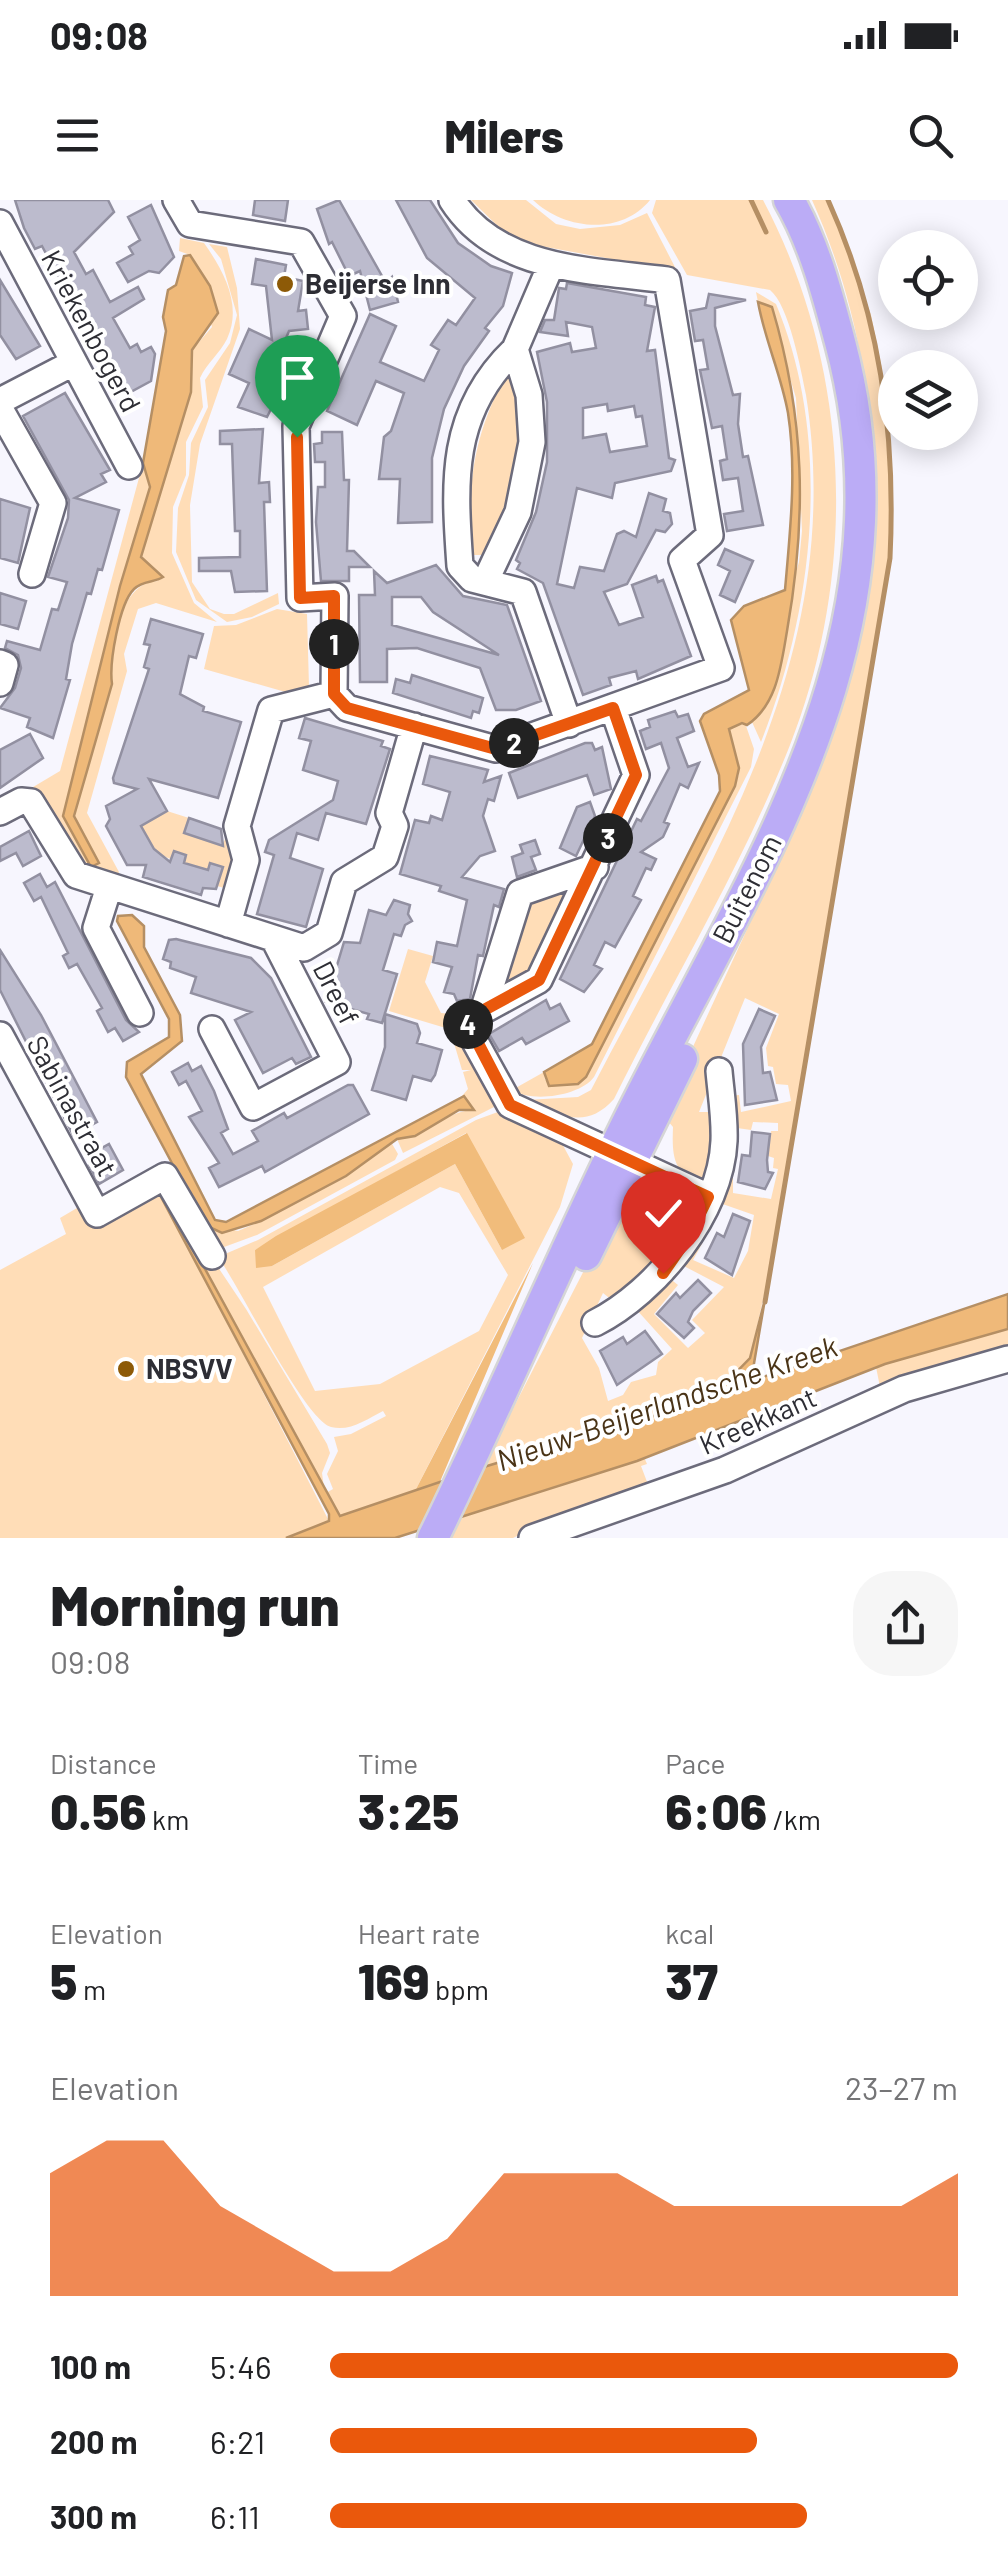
<!DOCTYPE html>
<meta charset="utf-8">
<style>
body{margin:0;font-family:Barlow,sans-serif;background:#f6f6f6;color:#202124;height:100vh;display:flex;flex-direction:column;font-size:38px;white-space:nowrap}
*{box-sizing:border-box;margin:0}
p{font-size:32px;color:#757577}
.icon{flex:none;width:55px;height:55px;fill:none;stroke:currentColor;stroke-width:2;stroke-linecap:round;stroke-linejoin:round}
.map{position:relative;height:1338px;overflow:hidden}
.sheet{display:flex;flex-direction:column;background:#fff;flex:1}
.sheet>*{flex:none}
.controls{position:absolute;left:878px;top:30px;display:grid;gap:20px}
.controls a{display:grid;place-items:center;width:100px;height:100px;border-radius:50%;background:#fff;box-shadow:0 5px 25px #0003;font-size:50px}
.pin{position:absolute;display:grid;place-items:center;width:85px;height:85px;color:#fff;margin:-102px -42px;border-radius:50% 50% 50% 0;rotate:-45deg;box-shadow:0 0 10px #0007}
.pin .icon{rotate:45deg}
.km{position:absolute;width:50px;height:50px;margin:-25px;border-radius:50%;background:#222;color:#fff;font-size:28px;line-height:50px;text-align:center}
.round{display:grid;place-items:center;flex:none;width:105px;height:105px;border-radius:40px;background:#f6f6f6}
.overview{display:flex;align-items:center;justify-content:space-between;height:170px;padding:0 50px}
h1{font-size:55px;font-weight:800;line-height:75px}
.metrics{display:grid;grid-template-columns:repeat(3,1fr);gap:15px;height:170px;padding:10px 50px}
.metrics div{display:grid;align-content:center}
.metrics b{font-size:50px;font-weight:800}
.metrics small{font-size:28px;font-weight:400}
.metrics p{font-size:28px}
.chart{height:280px;padding:20px 50px}
.chart p{display:flex;justify-content:space-between}
.chart svg{width:100%;height:180px;margin-top:10px;fill:#ea580c;opacity:.7}
ul{padding:0 50px;list-style:none;font-size:32px}
li{display:grid;grid-template-columns:160px 120px 1fr;align-items:center;height:75px}
li i{height:25px;border-radius:12px;background:#ea580c}
.status{display:flex;justify-content:space-between;align-items:center;height:70px;padding:0 50px;background:#fff;direction:ltr}
.status svg{height:28px;fill:currentColor}
header{display:flex;justify-content:space-between;align-items:center;height:130px;padding:0 50px;background:#fff;font-size:45px;font-weight:800}
.map>svg:first-child{display:block}
</style>
<div class="status"><b>09:08</b><svg viewBox="0 0 49 12"><path d="M0 12V9h3v3zM5 12V6h3v6zM10 12V3h3v9zM15 12V0h3v12zM26 1h20v11H26zM47 4h2v5h-2z"/></svg></div>
<header><svg class="icon" aria-label="menu" viewBox="0 0 24 24"><path d="M4 6h16M4 12h16M4 18h16"/></svg>Milers<svg class="icon" aria-label="search" viewBox="0 0 24 24"><circle cx="10" cy="10" r="6"/><path d="M15 15l6 6"/></svg></header>
<div class="map">
<svg width="1008" height="1338" viewBox="0 0 1008 1338">
<rect width="100%" height="100%" fill="#f7f6fe"/>
<path fill="#ffddb7" fill-rule="evenodd" d="M471,0h55l30,24 24,5 40,-4 27,-12 30,58 -164,-30z
M533,0h117c-30,37 -87,29 -117,0z
M656,0h107c88,166 96,370 27,545 -48,122 -118,236 -176,354 -29,32 -54,16 -88,1l52,-3 13,-7c116,-224 257,-429 215,-695 -5,-25 -17,-90 -36,-105l-83,-15 -35,-62z
M812,0h16l43,115 11,54 11,130 -3,59 -111,670 -29,130 -40,41 -227,68 131,-255c29,9 39,-35 79,-8l-1,12 -74,89 -15,-12 -21,45 17,30 9,33 15,-6 8,-13 25,-7 2,-13 14,-13 -36,-40 32,-32 10,8 -24,29 34,34 17,-15 -13,-13 32,-33 -44,-23 18,-24 5,2 -10,18 41,18 14,-27 6,-36 -40,-14 19,-34v26l38,6 7,-30 -5,-1 1,-10 -6,-2 3,-25h7v-8l-25,-1 -2,8 -21,-3 -2,-31 11,-1 2,17 50,-11 -3,-16 -12,-1 -3,-17 -5,-1 -2,-18 13,-34 -34,-16 -46,114h15v35l-11,33c-31,-3 -31,-27 -30,-53l-11,-13 157,-341c70,-185 75,-390 -7,-573z
M180,38l24,5c19,27 39,62 23,96 -7,14 -20,24 -27,39l3,29 -17,35v33l-13,32 -1,46 22,50 23,19 -61,-19 -18,6 -14,45 3,17 -40,142 32,59 -4,11 -22,-7 -75,-80 42,-25 83,-308 7,24 -30,99 -46,230 38,-132c-4,-32 7,-103 46,-103l-17,-24 50,-165 1,-42 20,-23 -22,-72 -11,-4z
M209,44l18,3 10,41 3,41 -40,115 -10,61 2,77 18,27 14,5h10l44,-21 1,11 -27,13 -25,5 -31,-22 -20,-48 2,-44 11,-33 2,-32 17,-36 -3,-27 25,-37 7,-28 -16,-56z
M756,92l20,12c57,137 38,304 -15,438l-9,-20 47,-160 3,-31 -6,-133 -28,-93 -10,-3z
M508,171c28,61 3,127 -23,184h-11c-9,-69 0,-122 34,-184z
M277,409l30,5 2,73 -20,6 -85,-24 10,-43 22,-1z
M745,523l9,26 -3,18 -157,310c-14,19 -62,26 -82,13l32,-18 1,8 41,-3 149,-291 4,-12 -10,-45z
M158,594l2,4 -12,8 6,12 13,-7 22,7 -4,14 26,-6 -4,15 15,5 3,-7 5,2 5,22 -7,26 -11,-3 6,-19 -13,-4 -2,7 -24,-7 2,-8 -9,-4 -6,8c-23,-7 -32,-29 -44,-48z
M573,681l-43,87 5,3 -37,16 8,-7 18,-80z
M408,749l25,7 -8,26 16,31 21,2 -3,17 -70,-21z
M451,833l13,2 10,35 26,34 -97,49 -6,-14c28,-5 50,-28 77,-29l-12,-14 6,-7 -5,-17 8,-2h-9z
M506,909l53,29 14,26 -13,43 -146,286 -74,23 -14,-23 7,-4 -6,-15 11,-23 -4,-14 17,-3 35,-18 -3,-5c-16,8 -33,21 -52,16 -27,-8 -91,-140 -113,-170l40,-17 218,-120zM466,933l36,117 -47,-86 -183,102 -17,-16zM440,987l19,6 49,82 -29,56 -99,53 -65,7 -52,-104z
M391,942l7,12 -3,6 -138,75 -41,15 -49,-81 7,-2 31,58 33,6 23,-10 85,-45z
M163,985l83,124 81,135 3,9 -8,20 2,15 -164,-296 169,329 -43,17h-286v-268l66,-36 -6,-16 17,-10z
M1008,1129v24l-127,39 -5,-25z
M644,1257l3,7 -6,2 8,21 -47,20 -22,-2 -67,33h-66l9,-19z"/>
<path fill="#f1bc7b" d="M467,933l58,105 -23,12 -47,-86 -183,102 -16,2 -1,-18 21,-14z
M533,1063l-94,221 -25,9z"/>
<path fill="#efb979" stroke="#b58f64" stroke-width="2.5" d="M190,55l20,31 8,27 -26,37 -1,42 -50,165 22,20c-9,6 -20,3 -29,12 -15,15 -25,74 -22,95l-38,132 25,47 -8,4 -28,-51 57,-230 30,-99 -7,-24 23,-132 -3,-14 5,-27 8,-5 8,-29z
M758,102l14,5c33,111 35,211 15,324 -6,35 -10,74 -40,94l-5,-2 -13,6 10,39 -4,18 -149,291 -8,7 -29,2 -5,-14 48,-28 128,-253 -1,-16 -19,-54 4,-7 45,-24 -18,-70 13,-14 41,-16c5,-58 12,-119 3,-177 -7,-39 -23,-72 -30,-111z
M132,715l12,11v21l36,68 2,26 -41,33 74,146 11,2 238,-126 10,14h-15l-44,26 -18,3 -51,37 -85,45 -39,12 -17,-8 -79,-148 1,-15 42,-25v-18l-52,-98 1,-5z
M163,992l177,324 147,-50 223,-67 40,-41 15,-59 -14,82 257,-87v35l-123,35 -248,97 -242,77h-109l43,-17v-7l-170,-321z"/>
<g fill="none" stroke-linecap="round" stroke-linejoin="round">
<path stroke="#b58f64" stroke-width="5" d="M751,0l15,32
M765,1102l125,-744c6,-125 -10,-243 -62,-358"/>
</g>
<path fill="#bcbbcd" stroke="#9290a1" stroke-width="2.5" fill-rule="evenodd" d="M15,0h93l6,12 -40,40 12,22 7,-4 17,32 28,-15 6,12 -31,19 17,30 7,-4 4,8 10,-5 4,7 -4,27 -26,14 -21,-32 -4,2 -13,-24 4,-2 -49,-93 -7,3 -11,-21z
M255,0h33l-3,21 -32,-6z
M339,0l47,83 6,-6 6,25 -28,8 -10,-39 -11,5 -17,-34 -3,2 -12,-35z
M396,0h34l28,43 33,23 21,7 -9,33 -18,22 4,3 -25,35 -20,43 -12,49v64l-34,1 2,-44h-21l5,-42 7,-6 13,-38 -28,-12 -19,44 -30,-14 43,-97 26,12 -16,36 44,19 15,-31 -8,-5 17,-25 8,5 19,-27 -48,-40z
M151,5l23,52 -15,16 -10,-2 -21,11 -11,-19 16,-9 -4,-7 11,-7 -12,-23z
M256,59l30,6 -2,12 19,4 -5,30 8,-1 2,19 -19,2 -10,24 14,7 -8,18 -7,-3 -11,23 7,3 -7,14 -29,-10 11,-24 -20,-9 20,-45 23,11 -6,-54 -14,-2z
M0,80l40,66 -24,13 -16,-24z
M567,83l79,14 -1,8 10,2 -8,44 8,-1 14,108 6,2 -4,11 -56,12 -3,15 -35,-10 -20,96 17,4 6,-21 24,4 13,-37 7,-3 12,6 13,-44 17,6 -3,12 7,2 2,11 -7,8 -9,-2 -29,54 -23,8 15,33 24,-8 -11,-32 24,-9 2,6 5,-2 28,76 -53,23 -2,-8 -27,7 2,7 -28,10 -40,-112 -26,-14 3,-6 -4,-3 20,-48 11,-50v-60l-10,-50 33,-9 2,9 24,-4 -4,-21 -26,-5 2,14 -28,-4 5,-12h9l5,-32 7,1zM607,204l1,7 26,-5 2,11 6,-1 5,30 -37,6 -4,-18 -23,4v-30z
M709,94l37,6 -31,8v18l18,69 7,-1 -2,30 5,33 5,-1 15,69 -36,6 -3,-17 19,-3 -5,-33 -15,2 -3,-19 7,-2 -5,-33 -10,2 -12,-58 8,-1 -5,-29 -8,1 -5,-30 16,-3z
M65,193l45,77 -9,4 5,8 -31,16 44,12 -17,60 -4,-1 -7,25 -4,-1 -15,51 -6,35 4,1 -17,58 -26,-11 3,-9 -30,-10 15,-20 6,-20 -3,-13 -13,-7 2,-7 33,9 12,-41 6,1 9,-28 -19,-5 20,-59 1,-18 -46,-84z
M263,229l-4,54 10,-1 1,20h-6l3,89 -32,1 -4,-21h-32v-13l41,-1v-26h-5l-3,-87h-12v-13z
M322,232h20l2,48h5l-2,71h7l16,16h-21v14h-28l-5,-59 2,-35h7v-25h-10l-1,-18 8,-1z
M0,299l30,9 -12,55 -18,-5z
M725,349l28,12 -18,41 -15,-7 10,-24 -12,-6z
M436,365l27,31 44,9 34,96 -25,9h-20l-16,-42 -63,-20 -30,1v33h-27l-1,-87h16l-1,-24 13,12zM392,397h29l12,15 66,43 -107,-30z
M0,393l26,8 -8,28 -18,-5z
M151,419l52,15 -7,24 -7,-2 -9,38 24,13 -1,4 38,11 -23,76 -69,-19 18,32 -26,15 13,23 16,13 4,-11 12,4 -2,8 24,7 2,-7 13,4 -7,22 -13,-1 -2,7 -58,-18 3,-12h-19l-21,-39 4,-7 -4,-13 31,-17 -23,-6 -1,-5 36,-109 -5,-2 6,-22 -6,-1z
M412,475l71,23 -4,15 -6,-2 -2,7 -78,-25 3,-14 14,4z
M675,511l3,6 10,-3 6,17 -17,7 11,29 11,-4 -11,25 -8,-4 -16,38 5,2 -6,13 -22,15 15,7 -5,11 -5,-2 -13,28 8,4 -26,47 -10,-5 -11,23 8,4 -18,23 -24,-13 77,-160 4,2 28,-53 -8,-25 -15,6 -6,-18 10,-4 -2,-7z
M305,518l78,23 -2,5 9,3 -24,75 -40,-11 -8,27 -21,-7 -7,25 33,11 -17,58 -49,-13 17,-59 -9,-3 4,-12 64,-40 5,-19 -35,-11 8,-29 -12,-3z
M30,534l13,24 -43,30v-38z
M585,543h7l3,7 7,-3 9,42 -17,6 -7,-20 -69,23 -9,-25z
M430,556l58,14 -4,12 17,-6 -7,25 -6,-2 -5,17 12,35 -15,5 -18,21 42,12 -5,18 -5,-2 -11,51 -5,-1 -8,44 -13,2 -3,-7 -10,-2 8,-25 -19,-5 4,-20 20,4 10,-46 -28,-9 2,-5 -41,-12 15,-54 14,3 2,-7 11,4 8,-28 -27,-8z
M590,602l5,14 -19,40 -16,-8 17,-41z
M189,618l32,11 2,17 -39,-13z
M29,631l12,25 -18,10 -7,-13 -16,8v-14z
M535,640l5,14 -9,3 5,13 -19,7 -5,-20 11,-4 -3,-8z
M40,674l7,13 8,-5 71,138 13,12 -16,9 -8,-13 -7,4 -11,-21 5,-3 -25,-44 -8,4 -6,-12 5,-3 -27,-56 -7,4 -10,-18z
M394,700l16,5 -2,9 4,7 -7,4 -4,11 -7,-2 -11,36 14,4 -15,49 -15,-4 2,-5 -43,-12 18,-60 16,1 9,-33 17,5z
M176,739l75,19 20,20 40,79 -15,7 -4,-6 -29,15 -28,-53 16,-8 -60,-19 5,-16 -26,-9 1,-6 -8,-3 6,-19z
M0,750l41,65 56,107 -24,13 -73,-145z
M546,800l4,9 10,-5 9,17 -43,23 -4,-6 -23,13 -10,-17z
M759,809l16,7 -14,31 2,26 7,-1 7,28 -32,5 -2,-61z
M385,814l32,10 3,9 -3,10 25,7 -7,25 -4,6 -18,-5 -7,24 -34,-10 13,-43z
M188,863l4,8 9,-5 13,25 14,38 -7,4 12,21 25,-13 -6,-10 32,-18 3,5 61,-33h5l16,29 -104,58 -3,-6 -43,21 -10,-19 10,-5 -30,-46 13,-6 -16,-30 -7,4 -7,-13z
M752,932l18,2 -3,26 1,12 5,1 -8,16 -27,-7 4,-27 8,1z
M109,944l14,26 -24,14 -10,-19 8,-5 -4,-7z
M733,1014l17,7 -18,54 -27,-17 12,-25 7,4z
M698,1080l13,13 -18,18 -5,11 6,6 -10,10 -27,-24 19,-21 4,5z
M645,1131l17,23 -45,31 -17,-34 23,-14 4,7z"/>
<g fill="none" stroke-linecap="round" stroke-linejoin="round">
<g stroke="#6c6b7b" stroke-width="30">
<path id="minor" d="M176,0l14,24 111,18 42,74 -47,110 4,172 35,-2 -1,98 13,14 149,41 225,-81 -39,-108 28,-25 -43,-255c-76,-10 -170,-9 -215,-80
M0,23l129,243
M515,149c-66,63 -61,133 -55,217l12,13 51,13 46,132
M0,201l73,-38
M0,209l53,94 -21,71
M485,382l33,-70 14,-70 -3,-47 -14,-46 36,-84
M0,463l5,2 -5,18
M613,508l23,67 -97,205 -66,36 -5,13 42,76 199,92
M0,612l21,-11 10,1 45,73 228,73 25,-15 15,-51 41,-25 10,-31 -6,-13 25,-87
M109,687l-13,41 44,85
M228,724l18,-64 -9,-34 34,-116 63,-16
M483,811l37,-118 75,-26
M212,829l41,78 84,-45 -63,-123
M0,835l97,179 68,-38 47,80
M595,1123c61,-31 126,-110 129,-182 1,-23 -3,-47 -5,-70
M532,1338l193,-68 179,-81 104,-30"/>
</g>
<g stroke="#d5d5d6" stroke-width="35">
<path id="major" d="M586,1055l96,-196
M433,1338c68,-138 127,-280 195,-417 125,-252 291,-482 212,-779 -13,-49 -26,-99 -51,-142"/>
</g>
<use href="#minor" stroke="#fff" stroke-width="25"/>
<use href="#major" stroke="#bbacf6" stroke-width="30"/>
</g>
<g fill="none" stroke-linecap="round" stroke-linejoin="round">
<g stroke="#fff" stroke-width="20">
<path id="route" d="M297,237l3,161 34,-2v98l13,14 149,41 117,-41 23,67 -97,205 -66,36 -5,8 42,81 198,92 -18,37 -27,39"/>
</g>
<use href="#route" stroke="#ea580c" stroke-width="12"/>
</g>
<g fill="#8d5a07" stroke="#fff" stroke-width="4">
<circle cx="285" cy="84" r="10"/>
<circle cx="126" cy="1169" r="10"/>
</g>
<g text-anchor="middle" stroke-width="8" stroke-linejoin="round" paint-order="stroke">
<g font-size="28" font-weight="bold" fill="#2d2d34" stroke="#fff" text-anchor="start">
<text x="305" y="94">Beijerse Inn</text>
<text x="146" y="1179">NBSVV</text>
</g>
<g font-size="28" fill="#2d2d34" stroke="#fff">
<text transform="translate(91 131) rotate(62)" y="10">Kriekenbogerd</text>
<text transform="translate(747 689) rotate(-63)" y="10">Buitenom</text>
<text transform="translate(336 793) rotate(63)" y="10">Dreef</text>
<text transform="translate(72 906) rotate(61)" y="10">Sabinastraat</text>
<text transform="translate(758 1221) rotate(-24)" y="10">Kreekkant</text>
</g>
<g font-size="30" font-style="italic" fill="#4a3417" stroke="#fff">
<text transform="translate(667 1204) rotate(-19)" y="10">Nieuw-Beijerlandsche Kreek</text>
</g>
</g>
</svg>
<div class="controls">
<a><svg class="icon" aria-label="locate" viewBox="0 0 24 24"><circle cx="12" cy="12" r="6"/><path d="M12 2v4M12 18v4M2 12h4M18 12h4"/></svg></a>
<a><svg class="icon" aria-label="layers" viewBox="0 0 24 24"><path d="M12 4l9 5-9 5-9-5zM3 14l9 5 9-5"/></svg></a>
</div>
<div class="pin" style="left:297px;top:237px;background:#1e9e55"><svg class="icon" aria-label="arrive" viewBox="0 0 24 24"><path d="M6 21V4h12l-3 4 3 4H6"/></svg></div>
<div class="pin" style="left:663px;top:1073px;background:#d93025"><svg class="icon" aria-label="check" viewBox="0 0 24 24"><path d="M5 12l5 5 9-10"/></svg></div>
<b class="km" style="left:334px;top:444px">1</b>
<b class="km" style="left:514px;top:543px">2</b>
<b class="km" style="left:608px;top:638px">3</b>
<b class="km" style="left:468px;top:824px">4</b>
</div>
<section class="sheet">
<div class="overview"><div><h1>Morning run</h1><p>09:08</p></div><a class="round"><svg class="icon" aria-label="share" viewBox="0 0 24 24"><path d="M12 15V3M7 8l5-5 5 5M5 13v7h14v-7"/></svg></a></div>
<div class="metrics">
<div><p>Distance</p><b>0.56<small> km</small></b></div>
<div><p>Time</p><b>3:25</b></div>
<div><p>Pace</p><b>6:06<small> /km</small></b></div>
</div>
<div class="metrics">
<div><p>Elevation</p><b>5<small> m</small></b></div>
<div><p>Heart rate</p><b>169<small> bpm</small></b></div>
<div><p>kcal</p><b>37</b></div>
</div>
<div class="chart"><p><span>Elevation</span>23–27 m</p>
<svg viewBox="0 0 160 44" preserveAspectRatio="none"><path d="M0 44V14L10 6L20 6L30 22L40 30L50 38L60 38L70 30L80 14L90 14L100 14L110 22L120 22L130 22L140 22L150 22L160 14V44z"/></svg>
</div>
<ul>
<li><b>100 m</b>5:46<i style="width:100%"></i></li>
<li><b>200 m</b>6:21<i style="width:68%"></i></li>
<li><b>300 m</b>6:11<i style="width:76%"></i></li>
</ul>
</section>
